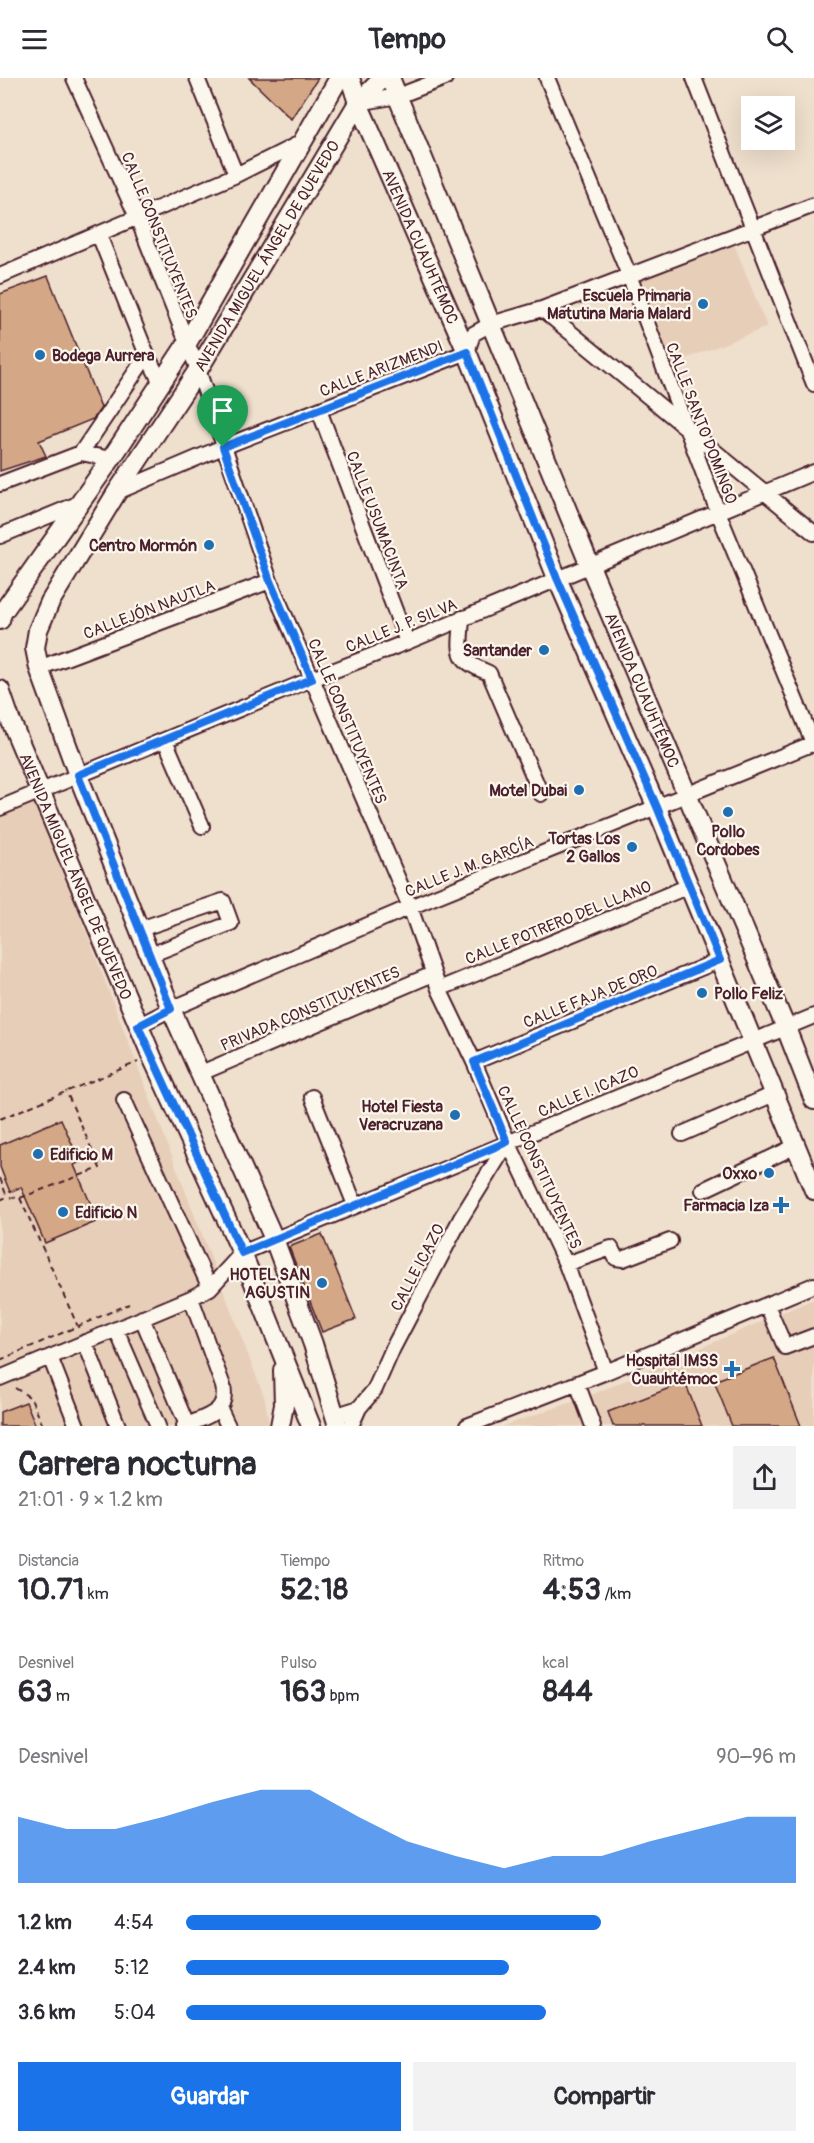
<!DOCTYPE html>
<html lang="es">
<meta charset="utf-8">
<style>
body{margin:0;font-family:Pangolin,sans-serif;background:#f2f2f3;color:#2b2b33;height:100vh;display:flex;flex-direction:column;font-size:22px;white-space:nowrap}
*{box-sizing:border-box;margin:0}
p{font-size:20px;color:#7c7c81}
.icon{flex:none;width:33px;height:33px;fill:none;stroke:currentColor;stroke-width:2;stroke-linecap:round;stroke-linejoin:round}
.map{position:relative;height:1348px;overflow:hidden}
.side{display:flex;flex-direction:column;background:#fff;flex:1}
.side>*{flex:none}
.buttons{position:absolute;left:741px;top:18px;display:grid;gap:12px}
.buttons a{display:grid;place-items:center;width:54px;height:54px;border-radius:0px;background:#fff;box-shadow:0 6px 24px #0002;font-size:30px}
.pin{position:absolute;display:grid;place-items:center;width:51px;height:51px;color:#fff;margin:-62px -26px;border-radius:50% 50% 50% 0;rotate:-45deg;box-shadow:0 0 6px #0007}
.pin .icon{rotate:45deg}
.round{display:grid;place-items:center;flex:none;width:63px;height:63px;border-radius:0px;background:#f2f2f3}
.head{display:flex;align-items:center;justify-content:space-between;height:102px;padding:0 18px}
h1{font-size:33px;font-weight:700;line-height:45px}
.metrics{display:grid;grid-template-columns:repeat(3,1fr);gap:9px;height:102px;padding:6px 18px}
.metrics div{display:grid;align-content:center}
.metrics b{font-size:30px;font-weight:700}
.metrics small{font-size:16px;font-weight:400}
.metrics p{font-size:16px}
.chart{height:168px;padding:12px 18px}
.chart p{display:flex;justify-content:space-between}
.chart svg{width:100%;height:108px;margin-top:6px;fill:#1a73e8;opacity:.7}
.button{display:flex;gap:12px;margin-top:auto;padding:12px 18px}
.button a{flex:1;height:69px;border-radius:0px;background:#1a73e8;color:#fff;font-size:24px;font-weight:700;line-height:69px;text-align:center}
.button a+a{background:#f2f2f3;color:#2b2b33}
ul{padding:0 18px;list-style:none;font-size:20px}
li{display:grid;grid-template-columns:96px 72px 1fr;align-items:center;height:45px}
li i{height:15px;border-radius:8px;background:#1a73e8}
header{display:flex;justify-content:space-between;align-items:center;height:78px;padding:0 18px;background:#fff;font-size:27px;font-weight:700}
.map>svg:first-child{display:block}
</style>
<header><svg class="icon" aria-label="menu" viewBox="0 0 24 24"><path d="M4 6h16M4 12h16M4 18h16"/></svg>Tempo<svg class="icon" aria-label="search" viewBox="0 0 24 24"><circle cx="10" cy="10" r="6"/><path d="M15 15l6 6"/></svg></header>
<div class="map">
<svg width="814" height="1348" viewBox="0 0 814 1348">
<rect width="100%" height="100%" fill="#efdfcd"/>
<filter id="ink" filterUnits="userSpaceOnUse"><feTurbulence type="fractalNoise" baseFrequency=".0167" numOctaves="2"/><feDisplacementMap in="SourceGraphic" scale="12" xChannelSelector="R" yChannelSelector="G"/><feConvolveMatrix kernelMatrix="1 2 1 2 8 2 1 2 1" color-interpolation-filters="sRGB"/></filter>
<g filter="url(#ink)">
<path fill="#e7ceb8" d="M734,166l33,83 -95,37 -33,-83z
M36,723l229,598 4,27h-269v-610z
M814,1221v127h-311l84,-29z"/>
<path fill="#d4a886" stroke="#4a1f2b" stroke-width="1.5" d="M249,0h69l-27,41z
M48,198l53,132 -8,11 -54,22 7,15 -46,15v-177z
M61,1041l19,43 -6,3 24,56 -53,22 -24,-56 -11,5 -10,-25v-22z
M322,1156l34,85 -34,13 -33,-85z
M774,1280l27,68h-69l-18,-45z
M685,1304l17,44h-89l-5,-14z
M26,1324l10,24h-36v-14z"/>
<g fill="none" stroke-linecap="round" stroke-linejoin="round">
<g stroke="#4a1f2b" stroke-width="18">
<path id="minor" d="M74,0l63,139 61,153 72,211 140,326 29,82 35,73 34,80 58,122 40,108
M197,0l39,97
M547,0l82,197 89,237 96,233
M694,0l120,306
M358,25l40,-7 47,-18
M0,198l236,-101 64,-32
M542,231l272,224
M147,277l14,28
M319,332l88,232
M81,375l66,-98 -48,-120
M0,406l81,-31 30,6
M117,414l106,-45 244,-95 6,-18 18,-10 51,-15 272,-104
M0,458l80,-33
M462,540c-2,35 -8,41 27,55l52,121
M39,590l231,-87
M165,662l37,86
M0,730l312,-129 95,-37 407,-170
M140,851l83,-28 8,22 -81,32
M439,911l250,-103
M138,948l33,-17 239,-102 404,-164
M474,984l246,-102
M201,995l232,-99
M312,1019l43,108
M124,1022l86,188
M682,1056l92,-40
M703,1112l93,-44
M566,1186l45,-16 5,10 7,1 47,-18
M767,1227l18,42 29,-11
M142,1240l45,107
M116,1251l42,97
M85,1264l33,84
M50,1279l27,69
M0,1300l191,-80 19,-10 32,-35 572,-237
M577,1305l16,43
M220,1331l8,17
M334,1338l25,-8 16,-19 18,-41 68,-130 47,-76
M184,1348c21,-9 45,-13 39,-40l-32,-88
M351,1348l8,-18
M467,1348l139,-54 208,-87"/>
</g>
<g stroke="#4a1f2b" stroke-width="22">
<g id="major">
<path id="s1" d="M350,0l8,25 109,249 90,226 100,230 157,382"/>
<path id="s2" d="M390,0l200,488 196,462 28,72"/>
<path d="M0,542l2,-7 109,-154 75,-114 153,-267"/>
<path id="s3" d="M0,612l10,29 142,338 90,196 69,173"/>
<path d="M280,1348l4,-21 -1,-35"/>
<path id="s4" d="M338,1348l-25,-82 -39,-105 -103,-230 -93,-234 -39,-107 -4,-20 3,-18 12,-28 67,-110 81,-122 160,-267 25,-25"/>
</g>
</g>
<path stroke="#4a1f2b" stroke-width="2" stroke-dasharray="6 4.5" stroke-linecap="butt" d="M0,1041l138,-57
M0,1100l7,19
M20,1120l59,131
M0,1122l7,-3 13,1 80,-30 -34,-77
M0,1282l129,-56
M15,1310l16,10 12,28"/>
<use href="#minor" stroke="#fbf7ec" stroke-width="14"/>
<use href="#major" stroke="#fbf7ec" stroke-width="18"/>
</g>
</g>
<g fill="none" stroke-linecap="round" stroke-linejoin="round" filter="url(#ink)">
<g stroke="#fff" stroke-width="12">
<path id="route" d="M467,274l90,226 100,229 63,153 -246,102 33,80 -265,111 -104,-227 33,-17 -93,-234 234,-96 -42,-98 -47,-134z"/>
</g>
<use href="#route" stroke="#1a73e8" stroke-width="8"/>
</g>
<g fill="#1f6fb2" stroke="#fbf7ec" stroke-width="2">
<circle cx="703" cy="226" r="6"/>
<circle cx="40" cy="277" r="6"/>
<circle cx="209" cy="467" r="6"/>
<circle cx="544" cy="572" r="6"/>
<circle cx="579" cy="712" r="6"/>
<circle cx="728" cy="734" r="6"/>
<circle cx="632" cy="769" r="6"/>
<circle cx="702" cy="915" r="6"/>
<circle cx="455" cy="1037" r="6"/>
<circle cx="38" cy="1076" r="6"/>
<circle cx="769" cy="1095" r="6"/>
<path d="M778 1118h6v6h6v6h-6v6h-6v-6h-6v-6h6z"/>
<circle cx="63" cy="1134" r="6"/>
<circle cx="322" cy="1205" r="6"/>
<path d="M729 1282h6v6h6v6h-6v6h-6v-6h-6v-6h6z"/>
</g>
<g text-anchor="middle" stroke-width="4.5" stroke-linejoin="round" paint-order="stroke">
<g font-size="16" fill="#4a1f2b" stroke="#fbf7ec">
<text transform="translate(160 157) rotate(68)" y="6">CALLE CONSTITUYENTES</text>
<text dy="6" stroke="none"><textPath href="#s1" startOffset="183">AVENIDA CUAUHTÉMOC</textPath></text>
<text dy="6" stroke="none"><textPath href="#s4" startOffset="1293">AVENIDA MIGUEL ÁNGEL DE QUEVEDO</textPath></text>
<text transform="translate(381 290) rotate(-21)" y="6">CALLE ARIZMENDI</text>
<text transform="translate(702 345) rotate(69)" y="6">CALLE SANTO DOMINGO</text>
<text transform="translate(378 442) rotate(69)" y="6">CALLE USUMACINTA</text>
<text transform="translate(149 531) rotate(-21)" y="6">CALLEJÓN NAUTLA</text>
<text transform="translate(401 547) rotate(-22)" y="6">CALLE J. P. SILVA</text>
<text dy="6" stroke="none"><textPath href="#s2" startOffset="662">AVENIDA CUAUHTÉMOC</textPath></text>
<text transform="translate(348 643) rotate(67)" y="6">CALLE CONSTITUYENTES</text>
<text transform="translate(469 788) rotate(-22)" y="6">CALLE J. M. GARCÍA</text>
<text dy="6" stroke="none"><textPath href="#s3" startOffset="201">AVENIDA MIGUEL ÁNGEL DE QUEVEDO</textPath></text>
<text transform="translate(558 844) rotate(-22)" y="6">CALLE POTRERO DEL LLANO</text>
<text transform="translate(590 918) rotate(-22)" y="6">CALLE FAJA DE ORO</text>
<text transform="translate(310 930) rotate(-23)" y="6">PRIVADA CONSTITUYENTES</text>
<text transform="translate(588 1013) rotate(-23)" y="6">CALLE I. ICAZO</text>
<text transform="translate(540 1089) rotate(65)" y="6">CALLE CONSTITUYENTES</text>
<text transform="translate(417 1189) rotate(-62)" y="6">CALLE ICAZO</text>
</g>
<g font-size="16" font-weight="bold" fill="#4a1f2b" stroke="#fbf7ec" text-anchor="end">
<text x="691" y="223">Escuela Primaria<tspan x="691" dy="18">Matutina Maria Malard</tspan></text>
<text x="52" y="283" text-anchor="start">Bodega Aurrera</text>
<text x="197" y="473">Centro Mormón</text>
<text x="532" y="578">Santander</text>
<text x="567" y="718">Motel Dubai</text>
<text x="728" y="759" text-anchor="middle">Pollo<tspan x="728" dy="18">Cordobes</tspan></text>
<text x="620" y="766">Tortas Los<tspan x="620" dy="18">2 Gallos</tspan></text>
<text x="714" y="921" text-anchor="start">Pollo Feliz</text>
<text x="443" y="1034">Hotel Fiesta<tspan x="443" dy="18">Veracruzana</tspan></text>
<text x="50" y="1082" text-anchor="start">Edificio M</text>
<text x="757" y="1101">Oxxo</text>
<text x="769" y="1133">Farmacia Iza</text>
<text x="75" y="1140" text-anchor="start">Edificio N</text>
<text x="310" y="1202">HOTEL SAN<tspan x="310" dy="18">AGUSTIN</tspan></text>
<text x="718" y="1288">Hospital IMSS<tspan x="718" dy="18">Cuauhtémoc</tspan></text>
</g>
</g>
</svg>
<div class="buttons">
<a><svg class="icon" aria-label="layers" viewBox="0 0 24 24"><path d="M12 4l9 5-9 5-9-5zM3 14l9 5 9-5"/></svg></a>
</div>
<div class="pin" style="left:223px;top:369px;background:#1e9e55"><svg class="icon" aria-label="arrive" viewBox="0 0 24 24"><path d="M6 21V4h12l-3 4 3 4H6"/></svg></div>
</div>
<section class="side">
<div class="head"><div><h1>Carrera nocturna</h1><p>21:01 · 9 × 1.2 km</p></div><a class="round"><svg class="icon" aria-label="share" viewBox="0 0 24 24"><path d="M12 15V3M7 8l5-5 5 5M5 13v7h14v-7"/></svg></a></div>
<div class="metrics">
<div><p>Distancia</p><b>10.71<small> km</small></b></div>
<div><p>Tiempo</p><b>52:18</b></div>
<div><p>Ritmo</p><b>4:53<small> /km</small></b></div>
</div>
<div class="metrics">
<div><p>Desnivel</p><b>63<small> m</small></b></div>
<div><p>Pulso</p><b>163<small> bpm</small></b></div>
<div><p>kcal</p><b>844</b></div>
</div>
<div class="chart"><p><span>Desnivel</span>90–96 m</p>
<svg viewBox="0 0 160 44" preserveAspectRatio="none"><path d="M0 44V17L10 22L20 22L30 17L40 11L50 6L60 6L70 17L80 27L90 33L100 38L110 33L120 33L130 27L140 22L150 17L160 17V44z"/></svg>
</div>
<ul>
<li><b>1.2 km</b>4:54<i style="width:68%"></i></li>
<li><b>2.4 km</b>5:12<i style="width:53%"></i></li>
<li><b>3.6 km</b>5:04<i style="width:59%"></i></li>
</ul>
<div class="button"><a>Guardar</a><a>Compartir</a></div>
</section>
